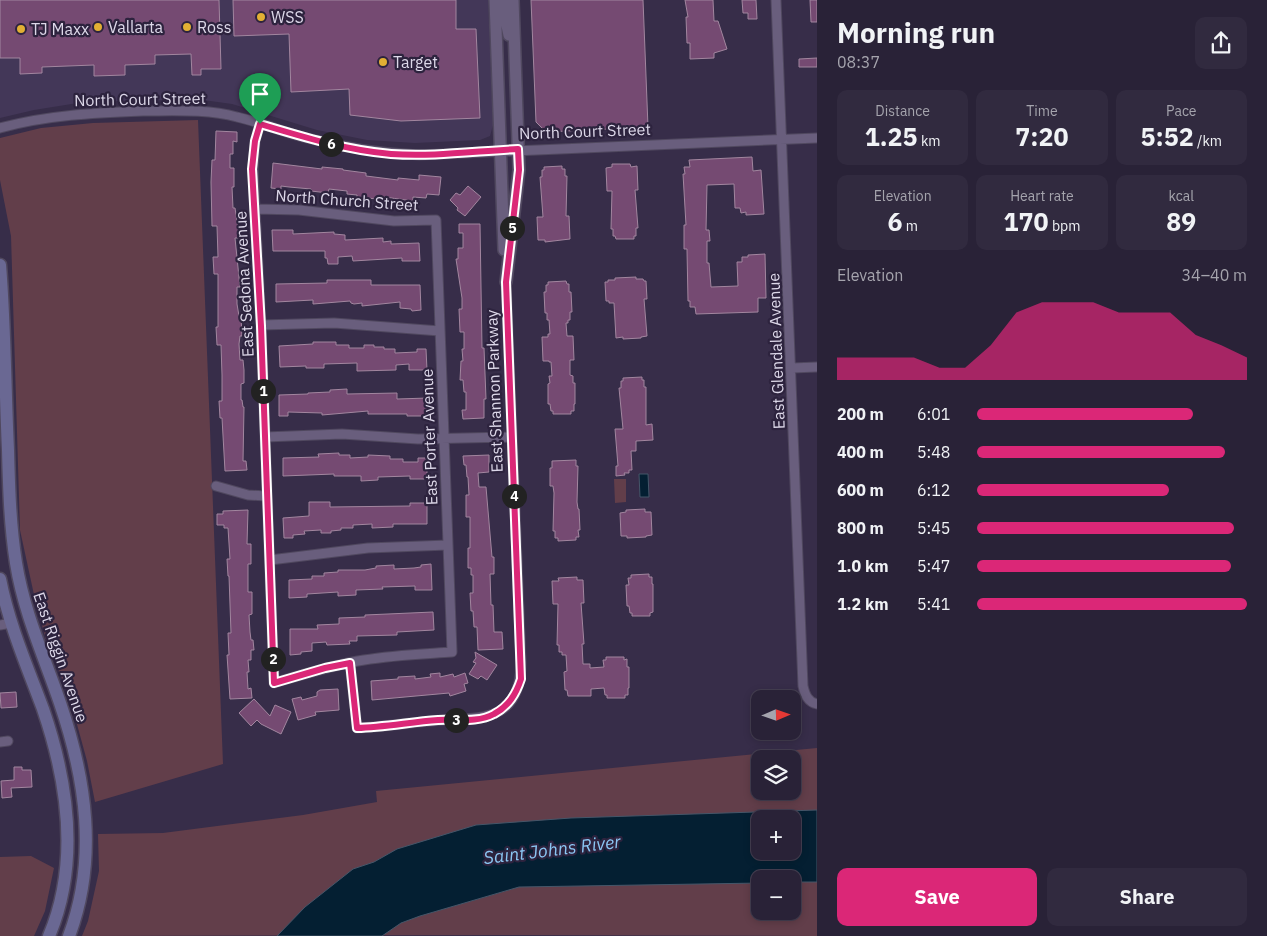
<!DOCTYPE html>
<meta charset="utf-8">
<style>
body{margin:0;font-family:"IBM Plex Sans",sans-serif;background:#312a3f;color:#f1f3f6;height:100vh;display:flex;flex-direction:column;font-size:19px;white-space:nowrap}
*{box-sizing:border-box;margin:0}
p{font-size:16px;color:#a5a4ad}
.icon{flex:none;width:28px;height:28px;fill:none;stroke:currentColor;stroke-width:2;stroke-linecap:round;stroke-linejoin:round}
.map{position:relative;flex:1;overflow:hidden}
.panel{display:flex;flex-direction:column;background:#292237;width:450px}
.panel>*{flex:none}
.needle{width:32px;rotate:88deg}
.controls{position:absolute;left:751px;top:690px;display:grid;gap:10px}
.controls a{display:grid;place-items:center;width:50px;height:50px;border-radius:10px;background:#292237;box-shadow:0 2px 8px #0003,0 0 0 1px #453f52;font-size:25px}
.pin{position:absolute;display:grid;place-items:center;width:42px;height:42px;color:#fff;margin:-51px -21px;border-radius:50% 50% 50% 0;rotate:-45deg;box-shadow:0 0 5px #0007}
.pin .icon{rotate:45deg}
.km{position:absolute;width:25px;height:25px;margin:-12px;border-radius:50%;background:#222;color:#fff;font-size:14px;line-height:25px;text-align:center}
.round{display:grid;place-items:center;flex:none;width:52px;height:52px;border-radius:10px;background:#312a3f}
.headline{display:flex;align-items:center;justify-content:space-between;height:85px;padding:0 20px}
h1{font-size:28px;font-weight:800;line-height:38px}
.stats{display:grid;grid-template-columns:repeat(3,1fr);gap:8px;height:85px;padding:5px 20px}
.stats div{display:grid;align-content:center;border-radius:10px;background:#312a3f;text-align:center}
.stats b{font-size:25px;font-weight:800}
.stats small{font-size:14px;font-weight:400}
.stats p{font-size:14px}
.chart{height:140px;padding:10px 20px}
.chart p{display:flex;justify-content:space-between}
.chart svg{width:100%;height:90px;margin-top:5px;fill:#db2777;opacity:.7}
.primary-button{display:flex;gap:10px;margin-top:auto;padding:10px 20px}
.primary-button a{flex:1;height:58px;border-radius:10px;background:#db2777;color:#fff;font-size:20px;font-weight:800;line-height:58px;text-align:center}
.primary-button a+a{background:#312a3f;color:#f1f3f6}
ul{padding:0 20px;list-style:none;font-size:16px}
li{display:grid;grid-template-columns:80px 60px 1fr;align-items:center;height:38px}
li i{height:12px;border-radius:6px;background:#db2777}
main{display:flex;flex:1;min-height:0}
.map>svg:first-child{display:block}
</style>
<main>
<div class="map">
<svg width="817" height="936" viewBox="0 0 817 936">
<rect width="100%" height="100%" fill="#372d49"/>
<path fill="#433758" d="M0,0h488l5,125 -3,11 -10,4 -65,3 -48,-3 -50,-10 -85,-26 -36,-5 -112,3 -50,8 -34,8z"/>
<path fill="#623e4a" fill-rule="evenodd" d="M198,120l25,644 -128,38 -8,-41 -18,-66 -22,-52 -11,-39 -16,-74 -9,-294 -11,-56v-42l41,-10 52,-5z
M614,479h12v23l-11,1z
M817,748v188l-300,-1 -435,1 6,-15 11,-50 -1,-37 65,-1 140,-18 74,-13 -1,-11zM760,759h32v32h-32zM760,819h32v32h-32zM760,879h32v32h-32z
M31,856l23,12 -9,43 -11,25h-34v-79z"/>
<path fill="#041f32" stroke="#455669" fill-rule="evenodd" d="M639,474h9l1,23h-9z
M817,810v72h-24l-1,-3h-32v4l-241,4 -99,29 -19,7 -19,13h-105l28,-29 48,-38 21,-7 23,-13 79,-24 95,-7zM760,819h32v32h-32z"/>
<path fill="#754a72" stroke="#a2869f" d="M0,0h219l2,69h-20v6h-9l-1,-21 -36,1v9l-30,1v10l-31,1v-11l-52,2v6l-22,1v-16h-20z
M233,0h223v29h20l4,89 -79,3 -51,-6 -1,-26 -58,3 -2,-58 -55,2z
M531,0h112l5,127 -102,5 -10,-10z
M685,0h28l1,21h4l9,28 -13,4v5l-24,1v-16h-3l-1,-26h2z
M742,0h14l1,19h-9v-6h-5z
M810,0h7v22h-6z
M817,58v9h-18v-8z
M216,131l21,1v10l-4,-1v13h-3v14h4v19h-2l1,21h2l3,20 1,10h-4l5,49h-3v17l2,12h2l1,20h-2l-1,8 1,16h3l1,10v13l-3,1v16h1l1,7h1l-1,54h3l1,9 -22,1 -3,-53h-2l-1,-17h3v-26l-1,-30h-4l-1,-18h2v-53h-4l-1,-17h5l-1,-31h-5l-1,-44 1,-22h3z
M752,157l1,14 8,-1 3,44 -18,1v-3l-5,1 -1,-5h-5l-1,-24 -27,1 -1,45h3l1,11h-3v22h2l2,24 27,-1 -1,-24h5v-5h6v-2l17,-1 1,44h-8v14l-62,2 -1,-7h-5v-6h-2l-1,-52h-3v-24h2l-3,-51h2l-1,-7h6l-1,-7z
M273,163l49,6v-2l21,2v1l23,3v3l32,4v-2l21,2v-5l22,2 -2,18 -12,-1 -1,4 -13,-1v4l-36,-5v3l-20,-2v-2l-10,-1v-3l-18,-2 -1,4 -17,-2v-2l-22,-2 -8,-1v3l-10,-1z
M612,164h18l1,3 6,-1 1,24h-3l3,38h-2v8h-2v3h-18l-1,-3h-2v-7h-2l1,-38h-5l-1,-23 6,-1z
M562,166v3h3v7h2l-1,40h3l1,23 -25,3v-2h-7l-1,-23h6l-3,-40h2v-7h2v-3z
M468,186l13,11 -16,19 -8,-6 1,-2 -8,-8 6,-7 4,2z
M459,224h21l2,124h2l2,51h-2v19l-21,1 -1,-9h4v-18h-2l-1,-12h-3l1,-19h2l-1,-12h2v-17h-4l-1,-23h3v-11l-6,-39h2v-11h5v-15h-4z
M272,230h21v4l41,-2v2l11,1v5l38,-2v4l8,-1v3l28,-1 1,18h-18v-3l-49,3 -1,-5 -14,1v7h-10l-1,-6h-2v-7h-52z
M636,277v2h7l1,2h2l1,18h-3l3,37 -6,1v1l-18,1v-2l-7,1 -2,-35h-5v-2h-3l-1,-19h3v-2h7v-2z
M327,280h44v5h49l1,25 -9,1 -1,-2 -11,-1v-6l-38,4v-3l-8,1 -3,-1 -1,-2 -37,3v-4l-37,2v-18l51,-1z
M566,281l1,3h2v8h2l1,20h-2v8h-2v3h-2l1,13h6l1,24h-4v15l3,1v7h2v21h-1v7h-3v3h-18v-3h-2l-1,-7h-2v-20l2,-1 -1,-7h3l-1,-14h-2v-1h-6l-1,-24h6v-3h2l-1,-14h-2v-7h-2l-1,-21h2v-7h2v-3z
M313,342h23v3h13v3h15v-3h10v2h10v2h11v4l22,-1v-3h9l1,21h-18v-6l-13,1v5l-39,1v-8l-33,1v4h-18v-2l-26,1 -1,-21 34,-2z
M642,377v3h2v7h2v38l6,-1 1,16 -17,1v10h-5l1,19h-3v3h-5l1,2 -9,1v-10h2l-3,-37h8l-4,-41h2v-7h2v-3z
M347,389v5l50,-1v6l31,-1v18h-21v-2h-39v-3l-46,4v-2l-34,-1v4h-9v-21l29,-1v-1l22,-1v-2z
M339,453v2h11v3l18,-1v-2l22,1v3h13v3h15v-4h9v21h-17v-3l-32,1v3l-17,1v-5h-27v-2l-51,2v-18l36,-1 -1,-3z
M489,455v17l-11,1 1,14h7l6,70h2v17h-4l1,31h2l1,27h8l1,17 -25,1 -1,-23h-3l-1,-16h-2l-1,-18h3v-18h-2v-7h-3v-20h2v-31h-4v-22h3l-1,-18h-1l-1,-12h-2l-1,-9z
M576,460v6h2l-1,36 1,7h1l1,21h-2l1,7h-3v3l-18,1v-3h-3v-7h-2l1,-38 -1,-7h-3v-18h2v-7z
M309,502h21v5l80,-1v-3h17v21h-34v3l-21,1v-4l-19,1v3h-12v2l-10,1v2h-10v-3l-17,1 1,3 -12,1v3h-9l-1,-20 26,-2z
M645,509v3h6l1,23 -6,1v1l-19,1v-2h-6l-1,-23 6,-1v-2z
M248,510l-1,34h4v20h-3v28h4v22l-3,1 1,17 1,8h2l1,10h-3v10h-3l1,12h-2l1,17 3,-1 1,10 -22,1 -3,-44h2l-1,-22h3l-2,-57h-1l-1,-17h3l-2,-31h-4v-3h-7v-11h6v-3z
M431,564l1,26h-17v-4l-33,1 1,2 -27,1v5l-18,1v-4l-31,2v3l-18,1v-18l23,-1v-3h12v-3l14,-1v-2h27l11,-2v-2l18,-1v4l20,-1 7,-1v-2z
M649,574v3h3v7h1v28l-3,1v3h-18v-3h-2l-1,-7h-2l-1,-21h3l-1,-7h3v-3z
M577,577v3h6l1,23h-3l3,41h-2l1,20h7v4l14,-1 -1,-7h3v-3h18v3l3,-1v8h2v21h-1v7h-3v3h-18v-3h-2l-1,-7 -13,1v7h-23l-1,-6h-2l-1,-18 3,-1 -1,-16h-4v-3h-3v-7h-2l1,-41h-5l-1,-23h7l-1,-3z
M433,612l1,18 -37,2v3l-40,1v5h-8l1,3 -23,1 -1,-3 -14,1v8l-11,1v2l-11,1v-26h28l-1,-4 22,-1v-6l26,-1v-2z
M475,652l22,13 -10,15 -6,-4 -3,3 -9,-5 7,-11 -3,-1 3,-4z
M440,673v4l13,-3 1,3 11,-4 3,10 -4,1 2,7 -16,5 -1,-3 -77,7 -1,-19 27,-2v-2l17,-1v3l16,-2 -1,-3z
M338,689l1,21 -24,2 1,3 -18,5 -6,-21 9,-2 1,3 15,-4v-4l3,-2z
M16,692l1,15 -16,1 -1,-15z
M254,699l16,17 5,-11 16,7 -10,22 -20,-10 -4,-4 -6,6 -12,-13z
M14,767h8v3h9l1,17 -21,1 1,9 -10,1 -1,-17 13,-1z"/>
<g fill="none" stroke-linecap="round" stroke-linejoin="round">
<g stroke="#50485f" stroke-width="11">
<path id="minor" d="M776,0l27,686c2,9 5,16 14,18
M0,128c47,-13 94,-15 143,-17 31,0 64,-2 94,6 22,5 44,14 66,20 38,10 76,16 116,18l398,-17
M256,209l43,1 95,11 42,-1 16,432c-29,2 -59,3 -88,8 -31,5 -60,14 -90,23l-13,-358 -8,-156 2,-28 5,-17
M261,325l73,-2 106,8
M792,368l25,-1
M265,437l77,-3 76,5 94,-2
M216,486l32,9 18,1
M270,560l98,-12 80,-3
M0,625l11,-2
M350,663l7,65c25,-1 49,-5 73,-7 47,-4 91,5 91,-59l-15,-380
M0,742l8,-1"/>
</g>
<g stroke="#50485f" stroke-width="14">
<path id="tertiary" d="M495,0l9,250
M505,0l1,21 3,14
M506,282l13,-112 -6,-170"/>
</g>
<g stroke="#50485f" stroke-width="15">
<path id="secondary" d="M0,265c5,61 5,123 8,185 1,38 2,75 8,113 8,50 28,93 44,140 26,76 38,156 9,233
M0,579c9,46 27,87 43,130 25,73 37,154 6,227"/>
</g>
<use href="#minor" stroke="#695e7d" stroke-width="9"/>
<use href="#tertiary" stroke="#695e7d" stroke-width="11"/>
<use href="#secondary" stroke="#6a6893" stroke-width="12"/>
</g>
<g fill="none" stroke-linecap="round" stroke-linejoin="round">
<g stroke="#fff" stroke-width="10">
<path id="route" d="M260,124c43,13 86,26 131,30 42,3 85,-3 127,-5l1,21 -13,112 15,397c-5,15 -12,27 -27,35 -16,9 -39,5 -56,6 -27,2 -54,7 -81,8l-7,-65 -25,5 -51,15 -13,-357 -9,-157 3,-28z"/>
</g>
<use href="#route" stroke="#db2777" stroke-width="6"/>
</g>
<g fill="#e2af34" stroke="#2d233e" stroke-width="2">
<circle cx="261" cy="17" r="5"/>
<circle cx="98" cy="27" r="5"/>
<circle cx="187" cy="27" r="5"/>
<circle cx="21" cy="29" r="5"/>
<circle cx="383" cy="62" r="5"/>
</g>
<g text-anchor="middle" stroke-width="4.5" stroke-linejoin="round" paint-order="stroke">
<g font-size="16" fill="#ddd8e9" stroke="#2d233e" text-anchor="start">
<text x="271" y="23">WSS</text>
<text x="108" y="33">Vallarta</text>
<text x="197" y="33">Ross</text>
<text x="31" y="35">TJ Maxx</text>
<text x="393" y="68">Target</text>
</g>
<g font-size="16" fill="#ddd8e9" stroke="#2d233e">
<text transform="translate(140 99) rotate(-1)" y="6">North Court Street</text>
<text transform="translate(585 131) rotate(-2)" y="6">North Court Street</text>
<text transform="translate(347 200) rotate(4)" y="6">North Church Street</text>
<text transform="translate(244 284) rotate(-93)" y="6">East Sedona Avenue</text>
<text transform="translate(776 351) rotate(-92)" y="6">East Glendale Avenue</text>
<text transform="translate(494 391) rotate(-92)" y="6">East Shannon Parkway</text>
<text transform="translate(429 437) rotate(-92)" y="6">East Porter Avenue</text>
<text transform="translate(61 657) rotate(71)" y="6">East Riggin Avenue</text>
</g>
<g font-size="18" font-style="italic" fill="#8bc6f3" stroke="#2d233e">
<text transform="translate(552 850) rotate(-7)" y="6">Saint Johns River</text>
</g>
</g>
</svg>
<div class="controls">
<a><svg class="needle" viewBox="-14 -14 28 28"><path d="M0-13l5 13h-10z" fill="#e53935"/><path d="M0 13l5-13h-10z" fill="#a5a4ad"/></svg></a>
<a><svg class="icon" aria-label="layers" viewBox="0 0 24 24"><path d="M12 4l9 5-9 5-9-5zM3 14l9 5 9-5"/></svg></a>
<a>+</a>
<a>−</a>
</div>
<div class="pin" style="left:260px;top:124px;background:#1e9e55"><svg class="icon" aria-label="arrive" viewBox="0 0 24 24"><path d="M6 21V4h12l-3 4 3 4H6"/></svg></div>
<b class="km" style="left:263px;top:391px">1</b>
<b class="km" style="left:273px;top:659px">2</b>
<b class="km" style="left:456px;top:720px">3</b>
<b class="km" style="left:514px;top:496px">4</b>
<b class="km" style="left:512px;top:228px">5</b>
<b class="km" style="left:331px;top:144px">6</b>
</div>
<section class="panel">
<div class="headline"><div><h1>Morning run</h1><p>08:37</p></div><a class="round"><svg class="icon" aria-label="share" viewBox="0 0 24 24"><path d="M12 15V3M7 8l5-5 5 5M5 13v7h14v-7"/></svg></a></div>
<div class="stats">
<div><p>Distance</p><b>1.25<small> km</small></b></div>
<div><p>Time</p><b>7:20</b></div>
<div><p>Pace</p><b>5:52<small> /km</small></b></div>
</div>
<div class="stats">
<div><p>Elevation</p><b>6<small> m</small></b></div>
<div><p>Heart rate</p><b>170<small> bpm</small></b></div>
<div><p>kcal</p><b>89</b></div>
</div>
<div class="chart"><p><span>Elevation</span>34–40 m</p>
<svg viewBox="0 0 160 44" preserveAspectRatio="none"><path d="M0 44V33L10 33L20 33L30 33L40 38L50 38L60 27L70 11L80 6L90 6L100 6L110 11L120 11L130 11L140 22L150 27L160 33V44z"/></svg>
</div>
<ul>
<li><b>200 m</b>6:01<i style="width:80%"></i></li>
<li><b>400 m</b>5:48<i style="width:92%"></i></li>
<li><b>600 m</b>6:12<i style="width:71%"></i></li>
<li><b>800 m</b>5:45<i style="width:95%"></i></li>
<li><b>1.0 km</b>5:47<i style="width:94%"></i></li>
<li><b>1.2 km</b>5:41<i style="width:100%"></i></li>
</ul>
<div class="primary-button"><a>Save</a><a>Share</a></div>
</section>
</main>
